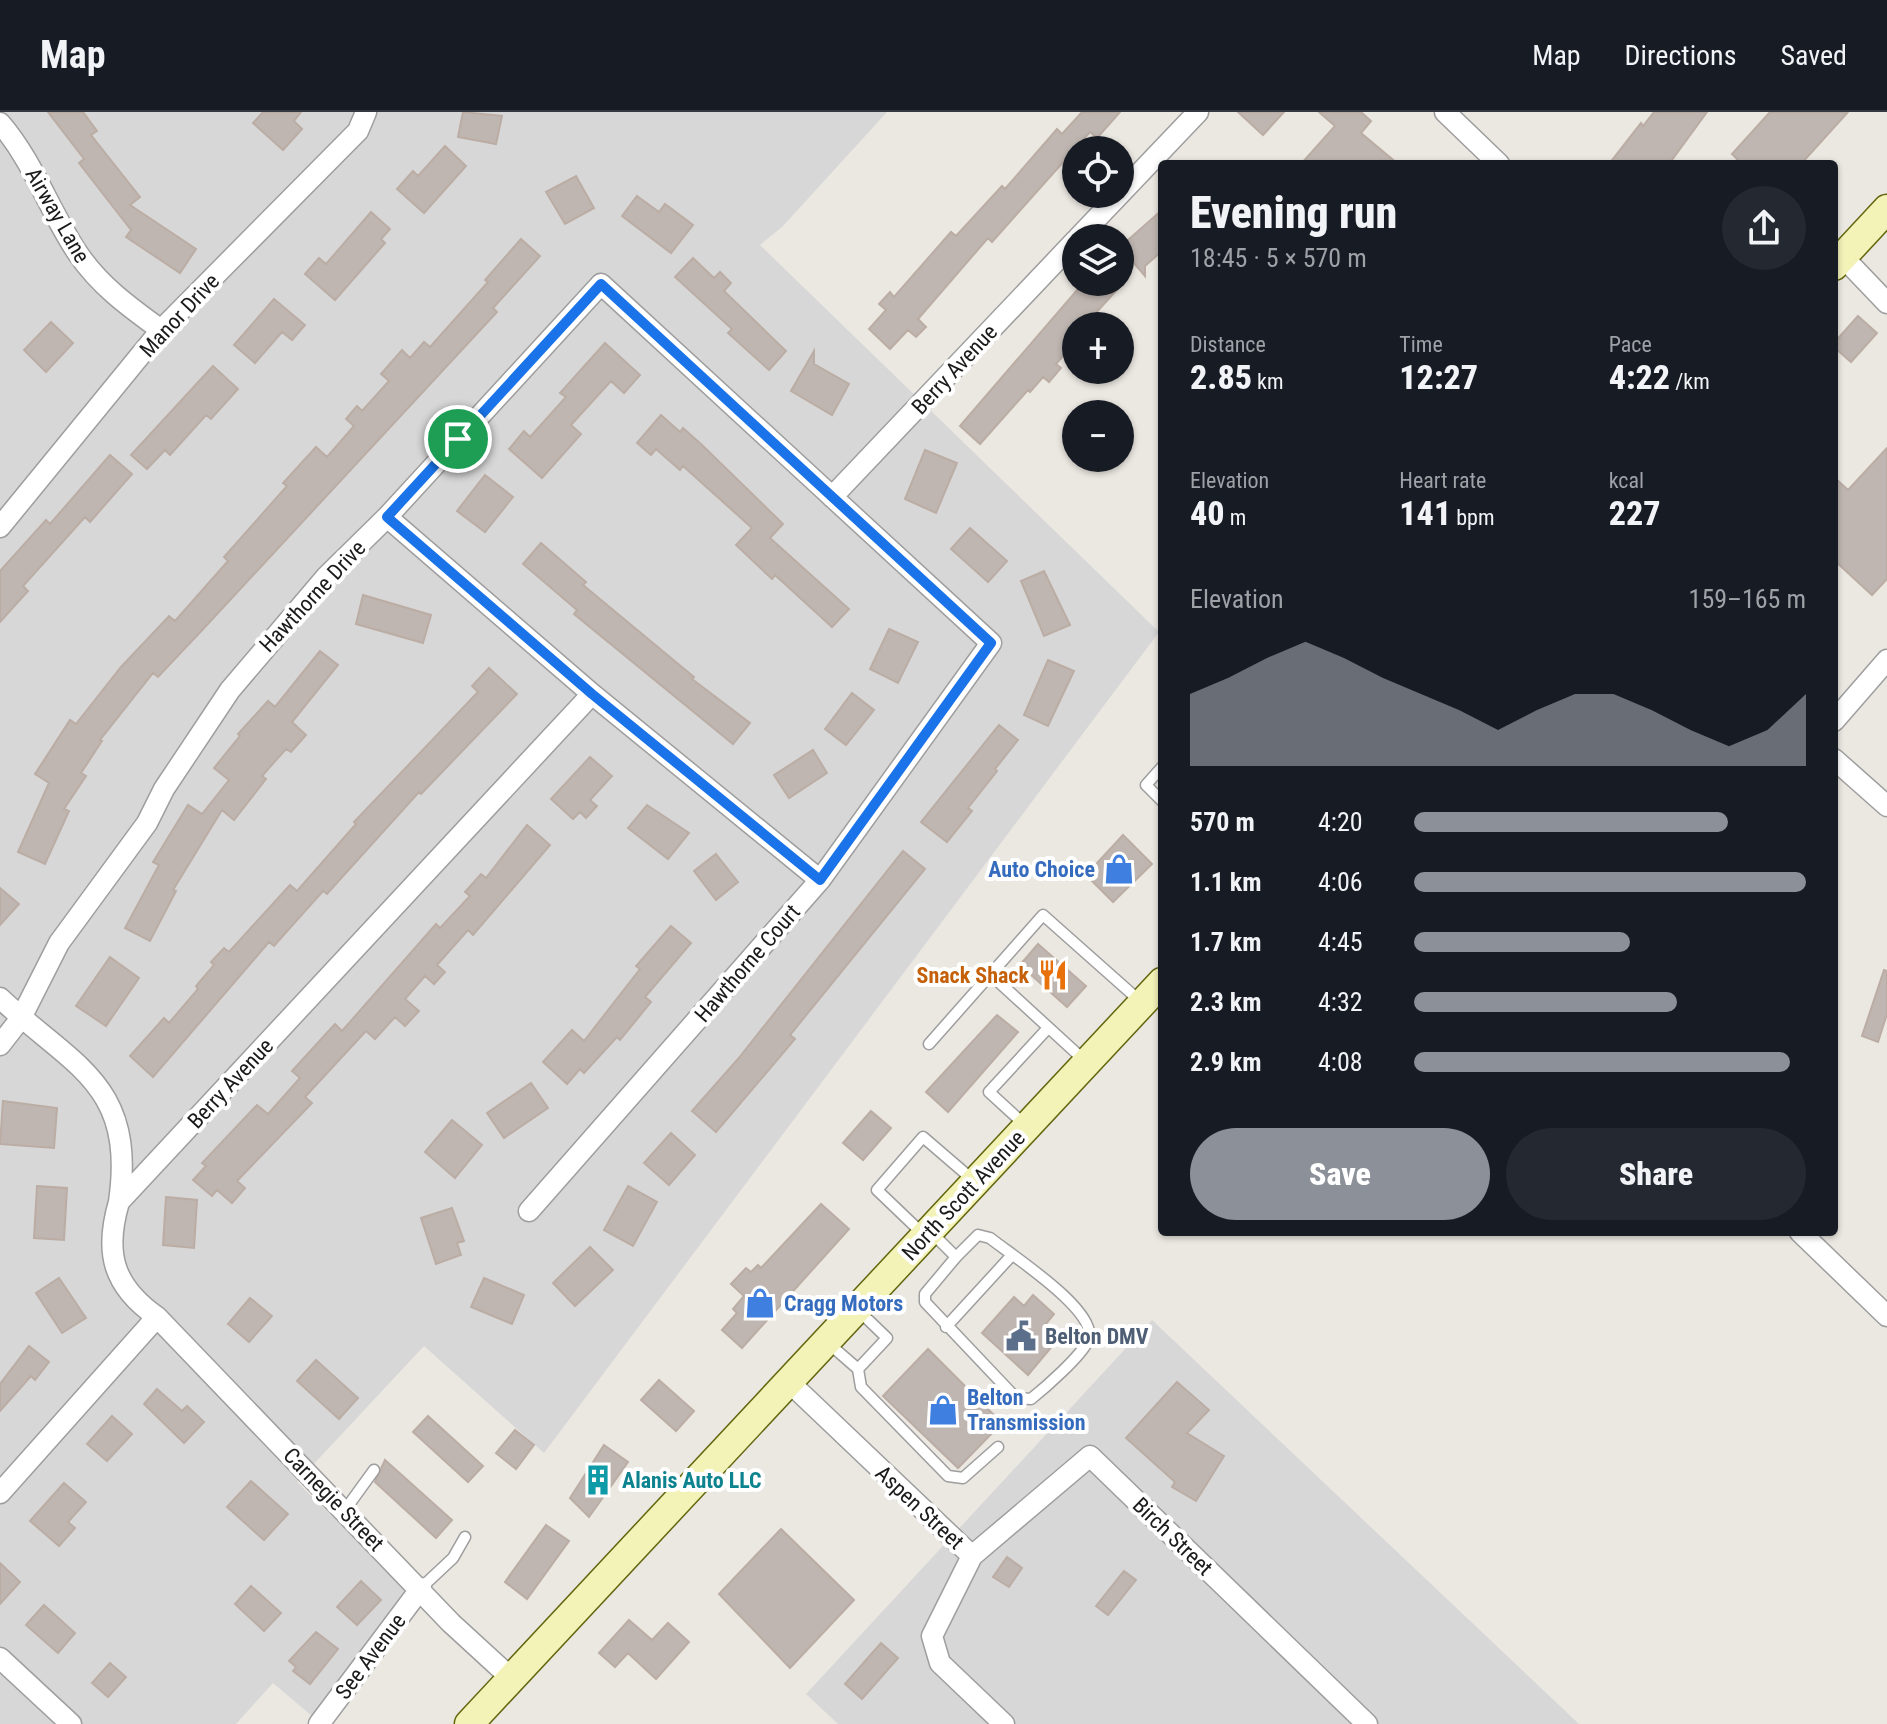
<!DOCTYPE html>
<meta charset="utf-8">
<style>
body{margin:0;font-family:"Roboto Condensed",sans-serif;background:#242831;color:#f1f3f6;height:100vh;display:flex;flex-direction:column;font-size:30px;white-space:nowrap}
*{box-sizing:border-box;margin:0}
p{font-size:26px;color:#9ea1a6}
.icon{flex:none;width:44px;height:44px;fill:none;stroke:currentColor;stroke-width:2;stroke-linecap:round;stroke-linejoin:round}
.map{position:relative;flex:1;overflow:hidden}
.panel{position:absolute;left:1158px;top:48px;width:680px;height:1076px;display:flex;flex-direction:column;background:#171b24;border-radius:8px;box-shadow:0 2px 6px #0004}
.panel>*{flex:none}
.fabs{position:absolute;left:1062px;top:24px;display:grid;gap:16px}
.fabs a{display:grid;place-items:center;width:72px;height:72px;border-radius:50%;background:#171b24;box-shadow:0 2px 6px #0004;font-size:40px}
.pin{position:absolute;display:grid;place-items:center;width:68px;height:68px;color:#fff;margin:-34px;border:4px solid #fff;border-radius:50%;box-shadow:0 2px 8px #0007}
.round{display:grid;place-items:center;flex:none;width:84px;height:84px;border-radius:42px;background:#242831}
.summary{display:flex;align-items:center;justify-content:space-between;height:136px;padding:0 32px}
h1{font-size:44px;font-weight:800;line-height:60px}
.figures{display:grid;grid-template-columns:repeat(3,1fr);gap:12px;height:136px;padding:8px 32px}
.figures div{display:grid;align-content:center}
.figures b{font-size:34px;font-weight:800}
.figures small{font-size:22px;font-weight:400}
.figures p{font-size:22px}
.chart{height:224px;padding:16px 32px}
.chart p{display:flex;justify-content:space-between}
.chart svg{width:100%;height:144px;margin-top:8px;fill:#8c9099;opacity:.7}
.button{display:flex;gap:16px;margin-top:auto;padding:16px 32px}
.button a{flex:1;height:92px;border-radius:48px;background:#8c9099;color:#fff;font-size:32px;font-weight:800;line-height:92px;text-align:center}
.button a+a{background:#242831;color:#f1f3f6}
ul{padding:0 32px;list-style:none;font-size:26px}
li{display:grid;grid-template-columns:128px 96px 1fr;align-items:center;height:60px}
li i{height:20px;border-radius:10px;background:#8c9099}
header{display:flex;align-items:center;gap:48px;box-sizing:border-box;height:112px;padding:0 40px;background:#171b24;border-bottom:2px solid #363941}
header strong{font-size:38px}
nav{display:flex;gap:44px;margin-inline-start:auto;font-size:28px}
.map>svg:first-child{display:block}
</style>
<header>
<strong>Map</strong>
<nav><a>Map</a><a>Directions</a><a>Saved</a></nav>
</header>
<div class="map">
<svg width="1887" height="1612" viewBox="0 0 1887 1612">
<rect width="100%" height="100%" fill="#ebe7e1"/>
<path fill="#d8d7d8" d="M0,0h887l-104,114 -23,19 399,387 -615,821 -120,-107 -127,136 109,107 -94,127 -39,-33 -37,41h-236z
M1152,1208l427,404h-741l-32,-30z"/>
<path fill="#bfb6b1" stroke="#bbada4" stroke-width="2" d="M48,0h35l14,19 -6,4 49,62 -10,8 66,44 -16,24 -54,-36 5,-7 -52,-67 5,-4z
M263,0h38l-7,9 8,8 -19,21 -30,-27z
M463,0l39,4 -6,28 -38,-7z
M1082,0h38l-23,26 -7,-6 -98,110 -4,-4 -70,81 8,8 -10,10 -8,-7 -18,19 -21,-20 17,-19 -7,-6 11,-12 4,5 57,-65 5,4 46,-50 3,3 52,-60 5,5z
M1238,0h46l-21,23z
M1319,0h42l10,9 -10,12 37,31h-97l34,-38z
M1654,0h53l-38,52h-60l32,-41 2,3z
M1770,0h78l-47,52h-59l-10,-10z
M445,34l21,20 -42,47 -27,-24 16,-18 5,5z
M576,64l18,32 -29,16 -19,-32z
M637,84l22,16 6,-8 28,21 -22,28 -49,-37z
M1162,98v41l-17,15v10l-25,-29z
M371,100l19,17 -9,10 4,4 -50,57 -30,-26 14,-16 7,6z
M521,127l19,17 -47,52 4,4 -291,314 -48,51 -5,-4 -53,67 2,1 -21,32 5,3 -22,33 5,2 -24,53 -27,-12 31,-69 -14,-9 35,-54 6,4 45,-57 48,-51 6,5 53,-60 -4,-4 63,-71 -4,-3 33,-36 11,10 27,-31 -8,-7 11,-13 5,5 27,-30 -8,-7 21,-24 8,8 14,-16 6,5 58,-65 -3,-2z
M693,146l21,20 6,-6 11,11 -7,8 62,60 -17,19 -41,-37 4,-4 -57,-52z
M1084,170h40l-40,44h-8v15l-20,23 5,4 -12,14 -6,-5 -13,15 -2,-2 -48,54 -20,-18z
M274,187l31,26 -13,15 -10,-8 -27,31 -21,-18z
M1858,204l19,17 -26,29 -17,-15v-4z
M51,210l22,21 -27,29 -22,-22z
M605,231l35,32 -16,18 -13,-12 -40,44 10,9 -39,44 -33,-29 15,-18 6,6 36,-40 -6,-4z
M814,239v13l35,20 -17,31 -41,-24z
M213,254l25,23 -27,30 -5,-4 -36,40 -5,-5 -18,19 -16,-14z
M661,303l19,17 3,-4 19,17 81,79 -13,14 79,71 -17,18 -57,-52 -3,4 -36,-34 16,-17 -69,-62 -3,4 -24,-21 -5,6 -14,-12z
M1887,336v131l-15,16 -38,-35v-83l14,13z
M925,338l32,13 -21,50 -31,-14z
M110,343l22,19 -42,48 -5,-5 -62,69 5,5 -28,31v-51l46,-51 4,4z
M485,363l28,22 -28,35 -28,-21z
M970,416l37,33 -19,21 -37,-33z
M541,431l45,39 -3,3 111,92 -2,2 58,44 -17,21 -159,-130 3,-4 -54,-46z
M1044,459l26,54 -26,11 -23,-55z
M363,483l68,20 -8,28 -67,-19z
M889,517l29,13 -20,41 -28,-14z
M320,539l18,14 -46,57 14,13 -15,17 -5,-3 -24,27 4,3 -32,41 -12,-10 -49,80 3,1 -26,50 -25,-13 34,-63 -6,-3 35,-57 14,9 27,-34 -15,-12 26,-32 -2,-2 30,-33 7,6z
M1048,548l26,11 -26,55 -24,-11z
M489,556l28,26 -96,100 -2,-2 -92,102 -4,-3 -49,55 -5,-4 -116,135 -23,-21 34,-38 5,5 29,-34 -2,-3 18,-21 -3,-3 13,-14 5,4 61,-67 7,6 59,-67 -2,-2 124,-130 -6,-6z
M852,581l22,17 -28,35 -21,-16z
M999,613l19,15 -23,29 2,2 -29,37 4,3 -25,31 -26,-20z
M813,638l14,23 -38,25 -15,-23z
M590,645l22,19 -22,24 7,6 -11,12 -6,-6 -7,7 -22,-20z
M647,693l42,28 -21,26 -40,-31z
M527,713l23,20 -77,90 -5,-5 -31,35 8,7 -11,12 -9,-8 -20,23 14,12 -14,15 -10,-9 -20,22 -9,-8 -61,66 7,6 -75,78 8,7 -13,15 -15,-13 -5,6 -19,-16 13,-14 -4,-3 55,-58 11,9 32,-36 -8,-7 43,-47 7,7 94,-107 4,4 30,-32 -5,-4 16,-18 5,4z
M1123,723l29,29 -39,38 -27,-27z
M903,739l22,18 -135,166 5,4 -79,93 -24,-21 46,-52z
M716,742l22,28 -22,18 -22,-29z
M0,776l19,16 -19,21z
M671,814l20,17 -46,54 6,5 -31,38 -3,-3 -33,36 -4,-4 -13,15 -24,-22 29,-32 12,11 56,-72 -4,-3z
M1038,832l48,42 -19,21 -47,-42z
M110,845l29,21 -33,48 -30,-20z
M1884,858l3,1v43l-9,28 -16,-6z
M997,903l21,17 -70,80 -22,-20z
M531,971l17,25 -44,30 -17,-25z
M3,989l54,7 -3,40 -54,-4z
M871,999l20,17 -28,32 -20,-17z
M452,1008l30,25 -27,33 -30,-26z
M671,1021l24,22 -26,30 -25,-22z
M37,1074l30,2 -3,52 -30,-2z
M628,1074l29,16 -24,44 -29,-16z
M166,1085l31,3 -3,48 -31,-3z
M821,1092l28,25 -107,119 -20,-18 15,-17 -4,-4 11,-13 -13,-12 15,-16 5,4 7,-7 3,3z
M452,1096l12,33 -7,2 4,12 -25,9 -15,-46z
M590,1135l23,23 -38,36 -22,-23z
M59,1166l27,40 -24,15 -26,-40z
M484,1166l40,17 -12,29 -41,-17z
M1033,1183l21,19 -9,11 14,13 -31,37 -46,-42 32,-36 10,9z
M250,1186l22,18 -23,26 -21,-18z
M29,1234l20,16 -14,18 -4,-4 -31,35v-27z
M928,1237l74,74 -44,45 -75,-72z
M316,1248l42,38 -19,21 -42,-38z
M659,1268l35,31 -18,20 -35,-31z
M1177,1270l32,28 -22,23 37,23 -28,45 -24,-14 3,-5 -49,-44z
M157,1277l25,22 5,-5 17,16 -20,21 -40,-39z
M112,1304l20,18 -25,27 -20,-17z
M428,1304l55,50 -15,16 -55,-50z
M515,1318l19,15 -18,24 -20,-16z
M604,1333l24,17 -39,55 -19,-19z
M385,1348l67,60 -16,18 -61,-56z
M251,1369l37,33 -24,26 -37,-33z
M64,1371l22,19 -18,20 7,6 -16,18 -29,-25z
M546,1413l23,16 -42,58 -22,-17z
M781,1417l73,71 -64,68 -71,-74z
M1007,1445l15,11 -13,19 -16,-10z
M0,1451l20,19 -20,22z
M1124,1459l12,9 -28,35 -12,-9z
M361,1469l20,19 -24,25 -20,-18z
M251,1474l30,27 -17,18 -29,-27z
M44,1493l31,28 -17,20 -32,-28z
M629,1508l23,20 16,-17 21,19 -33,37 -28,-26 -13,14 -16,-14z
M316,1520l22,17 -28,35 -17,-13 3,-4 -7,-6z
M881,1531l17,15 -36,41 -17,-15z
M110,1551l16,14 -18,20 -16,-14z"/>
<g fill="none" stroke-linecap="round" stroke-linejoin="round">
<g stroke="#9e9e9e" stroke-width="13">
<path id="lane" d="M1162,655l-16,18 16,16
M990,862l95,87
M929,932l114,-129 98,87
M1025,1013l-36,-33 59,-64
M931,1120l25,25 -31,37v8l91,96 15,1c15,-12 49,-42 57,-58 14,-28 -77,-86 -98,-103l-12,-3 -22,22
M923,1122l-46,-44 46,-53 50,43
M946,1215l66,-72
M827,1230l31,27 3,18 87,89 15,2 35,-31
M858,1257l29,-31 -28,-27
M345,1398l29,-40
M421,1476l32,-30 12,-21"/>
</g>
<g stroke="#9e9e9e" stroke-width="23">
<path id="street" d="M1445,0l54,52
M0,11c34,39 50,90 79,132 22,32 52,53 82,75
M1078,126l120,-126
M1843,145l44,46
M832,385l244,-257
M387,405l205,177 228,186
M0,415l161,-197 197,-199 8,-19
M1834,609l53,-61
M1834,647l53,47
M0,886c73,69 136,85 119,204
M0,933l21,-27 38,-75 88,-120 17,-34 66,-99 96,-113 61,-60 214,-233 390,359 -171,237 -291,331
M1800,1120l87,84
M788,1269l184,175 -40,80 8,27 64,61
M0,1381l157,-176
M972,1444l118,-100 277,268
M0,1546l71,66
M512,1567l-61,-56 -294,-306c-44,-31 -53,-64 -38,-115l473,-508
M319,1612l102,-136"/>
</g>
<g stroke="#62660d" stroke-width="31">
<path id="secondary" d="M1834,154l53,-57
M469,1612l693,-742"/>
</g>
<use href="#lane" stroke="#fff" stroke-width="10"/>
<use href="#street" stroke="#fff" stroke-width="20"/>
<use href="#secondary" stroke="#f3f2b7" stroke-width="28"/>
</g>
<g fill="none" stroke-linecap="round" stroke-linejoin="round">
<g stroke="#fff" stroke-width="16">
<path id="route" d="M601,172l390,359 -171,237 -228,-186 -205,-177z"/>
</g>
<use href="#route" stroke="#1a73e8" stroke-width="10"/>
</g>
<defs>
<g id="shop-bare" transform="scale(2.4)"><path d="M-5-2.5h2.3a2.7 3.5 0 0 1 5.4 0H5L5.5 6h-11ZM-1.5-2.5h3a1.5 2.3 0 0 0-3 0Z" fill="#3f7fe0" stroke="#fff" stroke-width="2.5" paint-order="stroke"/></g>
<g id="restaurant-bare" transform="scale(2.4)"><path d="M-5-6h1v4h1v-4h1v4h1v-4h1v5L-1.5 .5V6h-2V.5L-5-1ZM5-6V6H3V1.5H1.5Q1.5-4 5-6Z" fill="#e8710a" stroke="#fff" stroke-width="2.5" paint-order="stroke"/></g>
<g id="civic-bare" transform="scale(2.4)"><path d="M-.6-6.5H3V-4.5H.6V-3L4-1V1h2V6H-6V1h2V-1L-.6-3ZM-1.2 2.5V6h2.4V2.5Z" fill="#5c6f8a" stroke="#fff" stroke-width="2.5" paint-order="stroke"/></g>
<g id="building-bare" transform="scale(2.4)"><path d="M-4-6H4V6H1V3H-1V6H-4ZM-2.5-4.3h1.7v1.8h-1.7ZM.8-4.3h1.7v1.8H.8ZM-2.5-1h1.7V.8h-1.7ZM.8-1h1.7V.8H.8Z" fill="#0f9aa8" stroke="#fff" stroke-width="2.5" paint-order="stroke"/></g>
</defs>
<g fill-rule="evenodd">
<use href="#shop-bare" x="1119" y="757"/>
<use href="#restaurant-bare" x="1053" y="863"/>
<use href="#shop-bare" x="760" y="1191"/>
<use href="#civic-bare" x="1021" y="1224"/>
<use href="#shop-bare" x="943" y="1298"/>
<use href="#building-bare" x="598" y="1368"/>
</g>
<g text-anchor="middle" stroke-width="8" stroke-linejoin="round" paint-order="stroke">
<g font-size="22" fill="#1a1a1a" stroke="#fff">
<text transform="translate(58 103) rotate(60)" y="8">Airway Lane</text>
<text transform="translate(179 203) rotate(-47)" y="8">Manor Drive</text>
<text transform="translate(954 257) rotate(-47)" y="8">Berry Avenue</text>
<text transform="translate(312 484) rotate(-47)" y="8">Hawthorne Drive</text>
<text transform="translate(747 851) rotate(-49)" y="8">Hawthorne Court</text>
<text transform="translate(230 971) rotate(-47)" y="8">Berry Avenue</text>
<text transform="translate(963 1083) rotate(-47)" y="8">North Scott Avenue</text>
<text transform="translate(334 1387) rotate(46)" y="8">Carnegie Street</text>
<text transform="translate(920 1395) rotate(43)" y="8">Aspen Street</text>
<text transform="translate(1173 1424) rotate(44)" y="8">Birch Street</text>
<text transform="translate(370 1544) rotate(-53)" y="8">See Avenue</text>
</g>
<g font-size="22" font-weight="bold" fill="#366cbe" stroke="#fff" text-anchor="start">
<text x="1095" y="765" text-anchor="end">Auto Choice</text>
<text x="784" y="1199">Cragg Motors</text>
<text x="967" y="1293">Belton<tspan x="967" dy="25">Transmission</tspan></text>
</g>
<g font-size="22" font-weight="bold" fill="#c56008" stroke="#fff" text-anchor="end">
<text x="1029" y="871">Snack Shack</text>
</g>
<g font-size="22" font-weight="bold" fill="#4e5e75" stroke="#fff" text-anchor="start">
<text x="1045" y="1232">Belton DMV</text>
</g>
<g font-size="22" font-weight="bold" fill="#0d838f" stroke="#fff" text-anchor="start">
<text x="622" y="1376">Alanis Auto LLC</text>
</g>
</g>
</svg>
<div class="fabs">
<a><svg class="icon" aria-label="locate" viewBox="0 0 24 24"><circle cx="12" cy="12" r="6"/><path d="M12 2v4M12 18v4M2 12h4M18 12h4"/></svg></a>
<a><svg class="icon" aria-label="layers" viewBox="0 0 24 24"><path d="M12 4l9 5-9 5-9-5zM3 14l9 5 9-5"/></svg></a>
<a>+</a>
<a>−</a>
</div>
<div class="pin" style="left:458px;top:327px;background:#1e9e55"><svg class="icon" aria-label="arrive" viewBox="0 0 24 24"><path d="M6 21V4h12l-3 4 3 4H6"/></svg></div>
<section class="panel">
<div class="summary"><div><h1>Evening run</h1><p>18:45 · 5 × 570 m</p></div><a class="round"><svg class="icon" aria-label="share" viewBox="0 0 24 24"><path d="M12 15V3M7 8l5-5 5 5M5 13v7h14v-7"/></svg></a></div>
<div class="figures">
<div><p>Distance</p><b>2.85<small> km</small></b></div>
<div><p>Time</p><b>12:27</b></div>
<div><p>Pace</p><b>4:22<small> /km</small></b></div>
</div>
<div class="figures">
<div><p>Elevation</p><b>40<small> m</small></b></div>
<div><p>Heart rate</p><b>141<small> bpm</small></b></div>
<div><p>kcal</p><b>227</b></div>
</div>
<div class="chart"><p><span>Elevation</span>159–165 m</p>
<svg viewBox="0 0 160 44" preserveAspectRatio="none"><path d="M0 44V22L10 17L20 11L30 6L40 11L50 17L60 22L70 27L80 33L90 27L100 22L110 22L120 27L130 33L140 38L150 33L160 22V44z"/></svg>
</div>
<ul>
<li><b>570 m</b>4:20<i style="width:80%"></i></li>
<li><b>1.1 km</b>4:06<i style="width:100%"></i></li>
<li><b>1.7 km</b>4:45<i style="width:55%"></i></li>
<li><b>2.3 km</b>4:32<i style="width:67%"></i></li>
<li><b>2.9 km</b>4:08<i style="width:96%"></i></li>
</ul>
<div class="button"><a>Save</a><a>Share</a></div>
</section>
</div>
